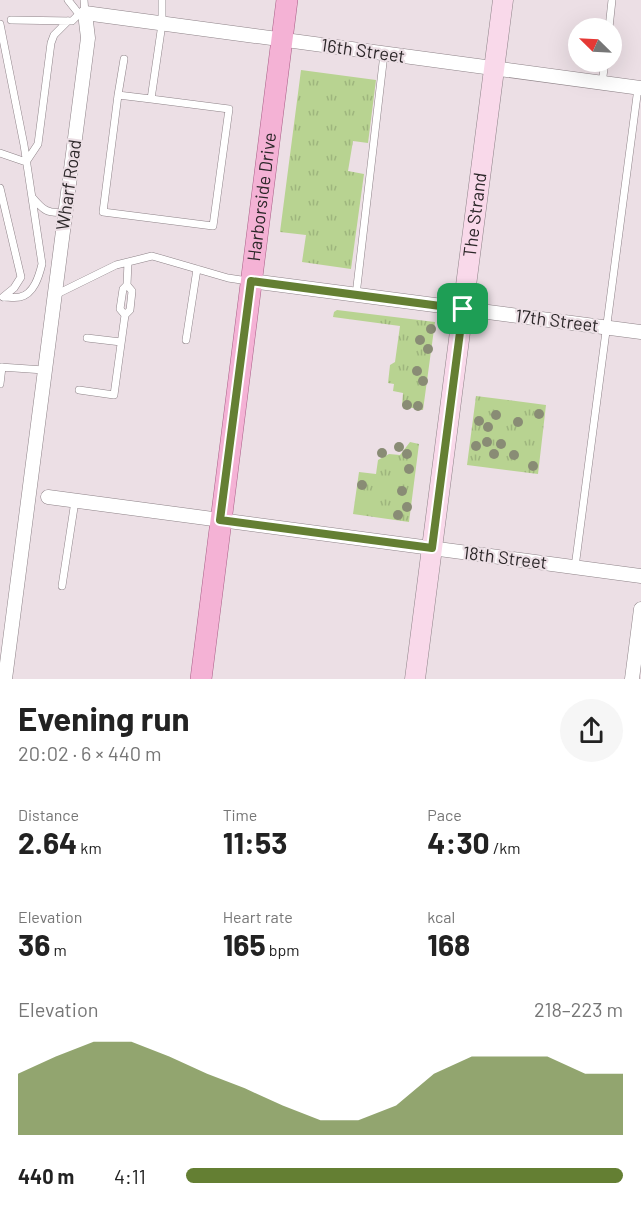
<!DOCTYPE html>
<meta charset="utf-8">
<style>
body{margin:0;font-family:Barlow,sans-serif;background:#f6f6f6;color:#222;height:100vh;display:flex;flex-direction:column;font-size:22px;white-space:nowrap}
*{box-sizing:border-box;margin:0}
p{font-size:20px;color:#767676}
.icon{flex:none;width:33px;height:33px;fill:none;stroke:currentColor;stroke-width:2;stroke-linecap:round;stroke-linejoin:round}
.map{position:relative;height:679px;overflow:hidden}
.sheet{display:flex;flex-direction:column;background:#fff;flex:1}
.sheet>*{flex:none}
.needle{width:39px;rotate:294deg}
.fabs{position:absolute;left:568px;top:18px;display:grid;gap:12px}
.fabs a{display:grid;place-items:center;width:54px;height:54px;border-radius:50%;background:#fff;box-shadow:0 6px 24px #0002;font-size:30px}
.pin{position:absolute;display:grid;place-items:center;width:51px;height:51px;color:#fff;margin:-26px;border-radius:12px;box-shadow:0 3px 9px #0006}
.round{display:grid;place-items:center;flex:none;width:63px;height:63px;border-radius:32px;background:#f6f6f6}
.head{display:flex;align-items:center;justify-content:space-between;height:102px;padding:0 18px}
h1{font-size:33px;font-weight:700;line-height:45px}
.metrics{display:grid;grid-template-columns:repeat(3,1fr);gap:9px;height:102px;padding:6px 18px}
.metrics div{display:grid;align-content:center}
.metrics b{font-size:30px;font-weight:700}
.metrics small{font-size:16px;font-weight:400}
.metrics p{font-size:16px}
.chart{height:168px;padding:12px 18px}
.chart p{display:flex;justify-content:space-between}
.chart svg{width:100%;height:108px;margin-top:6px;fill:#647f33;opacity:.7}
ul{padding:0 18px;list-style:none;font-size:20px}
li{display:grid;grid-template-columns:96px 72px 1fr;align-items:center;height:45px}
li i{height:15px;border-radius:8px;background:#647f33}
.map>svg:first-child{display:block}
</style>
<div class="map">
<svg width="641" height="679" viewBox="0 0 641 679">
<defs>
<pattern id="grass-tufts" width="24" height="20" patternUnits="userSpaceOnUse" patternTransform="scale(1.5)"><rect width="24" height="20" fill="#b8d391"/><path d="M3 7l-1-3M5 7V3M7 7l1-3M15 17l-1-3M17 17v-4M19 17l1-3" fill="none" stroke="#9eb57d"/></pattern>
</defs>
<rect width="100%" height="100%" fill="#ecdfe5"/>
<path fill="url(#grass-tufts)" d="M301,70l75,10 -8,63 -15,-2 -5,30 16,3 -13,95 -49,-7 4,-27 -26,-3z
M337,310l98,12 -12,88 -21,-4 1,-13 -10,-2 1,-7 -6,-1 2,-18 5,-3 5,-36 -67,-9 1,-5z
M476,396l70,9 -8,69 -71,-9z
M410,442l9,2 -10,78 -56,-8 6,-42 17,2 2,-14 11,-6 11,1z"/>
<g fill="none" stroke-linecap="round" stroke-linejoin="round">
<g stroke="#8e8388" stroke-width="8">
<path id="lane" d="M68,0l11,14
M11,20l61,1 7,-7 6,-1 -1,-13
M0,24l24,121 18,119c-3,12 -8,30 -22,33 -5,1 -12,0 -16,0
M609,28l3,-28
M602,83l3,-21
M118,95l6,-36
M151,99l-33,-4 -15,117 110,14 16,-117 -78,-10 11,-75v-24
M0,153l26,9
M26,162l12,-18 13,-101 3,-8 14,-14
M0,188l21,89 -7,11 -11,9
M32,197c11,13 15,17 33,15
M55,295l61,-30 36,-9 76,22 20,3
M356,295l28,-241
M125,315l-5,-6 3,-20 4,-4 1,-23
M87,338l34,4
M186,340l11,-71
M0,367l44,3
M0,384l2,-17
M79,390l35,5 11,-80 5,-5 2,-19 -5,-6
M575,567l63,-479
M62,586l13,-85"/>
</g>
<g stroke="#8e8388" stroke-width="15">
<path id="street" d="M251,281l390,51
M48,497l593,79
M5,679l83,-641 -3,-25 556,75
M632,679l9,-70"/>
</g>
<g stroke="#8e8388" stroke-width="21">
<g id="secondary">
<path id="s1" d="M415,679l88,-679"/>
</g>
</g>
<g stroke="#a96087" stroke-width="22">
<g id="primary">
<path id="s2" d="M201,679l86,-679"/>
</g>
</g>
<use href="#lane" stroke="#fff" stroke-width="7"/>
<use href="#street" stroke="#fff" stroke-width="14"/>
<use href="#secondary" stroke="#f9d9ea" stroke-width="20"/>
<use href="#primary" stroke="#f4b2d5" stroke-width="21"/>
</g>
<g fill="#898c75">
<circle cx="431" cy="329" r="5"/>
<circle cx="420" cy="340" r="5"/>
<circle cx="428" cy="349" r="5"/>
<circle cx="417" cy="371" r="5"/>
<circle cx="423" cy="381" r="5"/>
<circle cx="407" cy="405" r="5"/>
<circle cx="418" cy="406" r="5"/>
<circle cx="539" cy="414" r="5"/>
<circle cx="496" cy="415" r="5"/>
<circle cx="479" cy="421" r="5"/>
<circle cx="518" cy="422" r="5"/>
<circle cx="488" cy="427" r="5"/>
<circle cx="487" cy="442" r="5"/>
<circle cx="501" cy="444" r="5"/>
<circle cx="476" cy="446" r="5"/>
<circle cx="399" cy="447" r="5"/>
<circle cx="382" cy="453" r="5"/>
<circle cx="407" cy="454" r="5"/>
<circle cx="494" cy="454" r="5"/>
<circle cx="514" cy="455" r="5"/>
<circle cx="533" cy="466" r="5"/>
<circle cx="409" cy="469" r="5"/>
<circle cx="362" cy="485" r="5"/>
<circle cx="402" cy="491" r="5"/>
<circle cx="407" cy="507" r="5"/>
<circle cx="398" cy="515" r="5"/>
</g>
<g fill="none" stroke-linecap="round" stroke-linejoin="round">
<g stroke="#fff" stroke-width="12">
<path id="route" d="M251,281l212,28 -31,239 -212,-28z"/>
</g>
<use href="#route" stroke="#647f33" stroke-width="8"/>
</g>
<g text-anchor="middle" stroke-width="4.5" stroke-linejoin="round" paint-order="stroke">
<g font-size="18" fill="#2c2729" stroke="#ecdfe5">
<text transform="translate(363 51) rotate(8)" y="6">16th Street</text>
<text transform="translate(69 185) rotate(-82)" y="6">Wharf Road</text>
<text dy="6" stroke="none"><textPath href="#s2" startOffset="486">Harborside Drive</textPath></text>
<text dy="6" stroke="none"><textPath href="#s1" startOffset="468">The Strand</textPath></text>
<text transform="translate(557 321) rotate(7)" y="6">17th Street</text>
<text transform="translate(505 558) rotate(7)" y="6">18th Street</text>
</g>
</g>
</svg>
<div class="fabs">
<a><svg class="needle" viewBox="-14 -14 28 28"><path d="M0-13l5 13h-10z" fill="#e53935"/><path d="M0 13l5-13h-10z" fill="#767676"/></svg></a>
</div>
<div class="pin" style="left:463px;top:309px;background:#1e9e55"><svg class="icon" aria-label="arrive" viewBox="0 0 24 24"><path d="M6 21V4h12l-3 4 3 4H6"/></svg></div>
</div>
<section class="sheet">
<div class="head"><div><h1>Evening run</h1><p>20:02 · 6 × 440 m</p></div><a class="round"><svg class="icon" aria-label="share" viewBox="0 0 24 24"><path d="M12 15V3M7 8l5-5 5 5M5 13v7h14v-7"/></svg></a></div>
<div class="metrics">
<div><p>Distance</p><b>2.64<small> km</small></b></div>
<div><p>Time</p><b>11:53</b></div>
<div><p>Pace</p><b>4:30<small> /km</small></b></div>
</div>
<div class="metrics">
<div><p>Elevation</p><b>36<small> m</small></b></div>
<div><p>Heart rate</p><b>165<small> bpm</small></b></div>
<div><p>kcal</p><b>168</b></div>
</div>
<div class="chart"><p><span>Elevation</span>218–223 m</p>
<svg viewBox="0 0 160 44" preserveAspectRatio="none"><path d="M0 44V19L10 12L20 6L30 6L40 12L50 19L60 25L70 32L80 38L90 38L100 32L110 19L120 12L130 12L140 12L150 19L160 19V44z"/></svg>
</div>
<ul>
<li><b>440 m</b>4:11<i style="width:100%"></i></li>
</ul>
</section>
